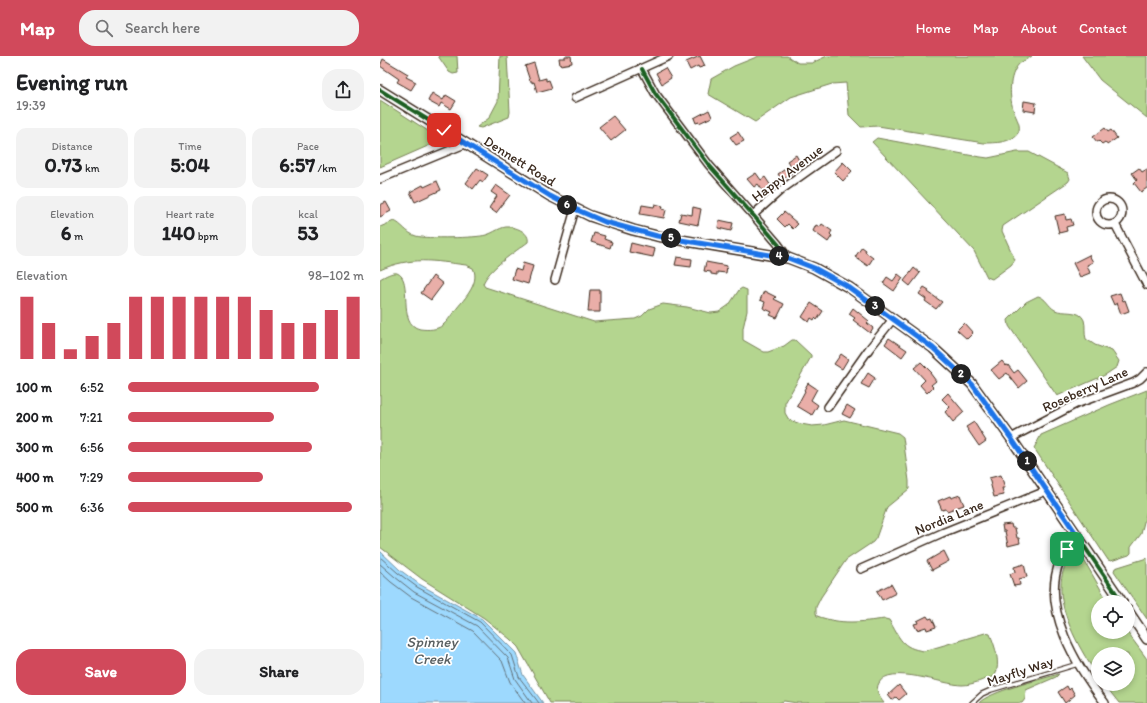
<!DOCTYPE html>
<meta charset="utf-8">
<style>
body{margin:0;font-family:Itim,sans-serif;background:#f2f2f2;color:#202124;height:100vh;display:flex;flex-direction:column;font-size:15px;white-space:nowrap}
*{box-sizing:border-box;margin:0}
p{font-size:13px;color:#757577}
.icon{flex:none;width:22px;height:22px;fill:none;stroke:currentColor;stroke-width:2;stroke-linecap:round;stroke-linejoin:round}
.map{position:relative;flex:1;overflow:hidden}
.drawer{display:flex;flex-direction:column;background:#fff;width:380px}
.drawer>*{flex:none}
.fabs{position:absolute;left:711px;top:539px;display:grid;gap:8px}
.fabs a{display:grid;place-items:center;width:44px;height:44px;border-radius:50%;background:#fff;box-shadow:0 2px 6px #0003;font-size:20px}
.pin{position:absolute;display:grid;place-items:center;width:34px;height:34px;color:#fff;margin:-17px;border-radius:8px;box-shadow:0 2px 6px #0006}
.km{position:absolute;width:20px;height:20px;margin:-10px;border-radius:50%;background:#222;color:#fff;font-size:11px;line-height:20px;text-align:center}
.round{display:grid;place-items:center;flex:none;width:42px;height:42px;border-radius:16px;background:#f2f2f2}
.head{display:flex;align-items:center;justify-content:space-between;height:68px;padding:0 16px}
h1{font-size:22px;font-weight:700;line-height:30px}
.metrics{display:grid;grid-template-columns:repeat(3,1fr);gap:6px;height:68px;padding:4px 16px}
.metrics div{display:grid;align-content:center;border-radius:10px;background:#f2f2f2;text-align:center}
.metrics b{font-size:20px;font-weight:700}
.metrics small{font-size:11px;font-weight:400}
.metrics p{font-size:11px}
.chart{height:112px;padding:8px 16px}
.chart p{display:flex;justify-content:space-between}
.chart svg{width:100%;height:72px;margin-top:4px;stroke:#d1495b;stroke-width:6}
.primary-button{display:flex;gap:8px;margin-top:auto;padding:8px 16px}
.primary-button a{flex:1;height:46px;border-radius:16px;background:#d1495b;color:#fff;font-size:16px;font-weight:700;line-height:46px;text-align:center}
.primary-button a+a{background:#f2f2f2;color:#202124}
ul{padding:0 16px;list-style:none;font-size:13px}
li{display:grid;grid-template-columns:64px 48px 1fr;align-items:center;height:30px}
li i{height:10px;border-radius:5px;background:#d1495b}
header{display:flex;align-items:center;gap:24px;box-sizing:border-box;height:56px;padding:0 20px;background:#d1495b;color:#fff}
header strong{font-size:19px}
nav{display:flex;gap:22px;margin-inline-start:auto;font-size:14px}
.search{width:280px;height:36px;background:#f2f2f2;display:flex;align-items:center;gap:10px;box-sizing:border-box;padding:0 14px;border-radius:16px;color:#757577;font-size:15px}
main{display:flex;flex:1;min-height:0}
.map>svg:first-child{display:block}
</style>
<header>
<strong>Map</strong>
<div class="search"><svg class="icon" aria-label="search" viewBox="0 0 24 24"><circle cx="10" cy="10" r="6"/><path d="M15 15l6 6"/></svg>Search here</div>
<nav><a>Home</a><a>Map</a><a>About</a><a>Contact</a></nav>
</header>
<main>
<section class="drawer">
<div class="head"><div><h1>Evening run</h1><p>19:39</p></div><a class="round"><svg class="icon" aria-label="share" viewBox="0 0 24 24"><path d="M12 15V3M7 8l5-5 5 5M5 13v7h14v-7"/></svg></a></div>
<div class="metrics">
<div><p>Distance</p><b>0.73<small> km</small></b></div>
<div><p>Time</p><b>5:04</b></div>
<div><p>Pace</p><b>6:57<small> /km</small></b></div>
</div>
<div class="metrics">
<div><p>Elevation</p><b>6<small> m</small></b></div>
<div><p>Heart rate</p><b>140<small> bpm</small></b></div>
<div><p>kcal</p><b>53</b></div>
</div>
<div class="chart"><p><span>Elevation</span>98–102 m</p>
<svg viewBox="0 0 160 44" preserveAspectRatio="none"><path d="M5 44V6M15 44V22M25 44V38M35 44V30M45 44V22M55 44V6M65 44V6M75 44V6M85 44V6M95 44V6M105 44V6M115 44V14M125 44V22M135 44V22M145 44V14M155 44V6"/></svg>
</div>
<ul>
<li><b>100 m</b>6:52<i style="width:81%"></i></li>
<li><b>200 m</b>7:21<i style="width:62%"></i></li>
<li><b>300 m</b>6:56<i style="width:78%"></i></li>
<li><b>400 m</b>7:29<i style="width:57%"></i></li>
<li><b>500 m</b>6:36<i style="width:95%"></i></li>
</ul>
<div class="primary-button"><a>Save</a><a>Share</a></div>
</section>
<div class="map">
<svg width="767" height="647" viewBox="0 0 767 647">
<rect width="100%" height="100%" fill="#fff"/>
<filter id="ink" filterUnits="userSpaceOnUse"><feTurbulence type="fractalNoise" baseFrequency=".025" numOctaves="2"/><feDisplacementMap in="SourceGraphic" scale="8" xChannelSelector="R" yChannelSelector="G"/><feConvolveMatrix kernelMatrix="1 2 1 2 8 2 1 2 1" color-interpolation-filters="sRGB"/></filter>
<g filter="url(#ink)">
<path fill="#b4d58f" stroke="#788056" d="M58,0h19l1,17 -5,1 -4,-2z
M120,0h7l3,56 -1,5 -28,11 -4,-1 12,-9 9,-17z
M379,0h28l11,7h14l15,-7h205c-4,3 -10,5 -13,8 -11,12 -10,34 -5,48 2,6 8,14 4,21 -6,10 -24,10 -34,10l-106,-17 -17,1 -12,-12 -3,-32 -14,1 -41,13 -36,25 -47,-28 3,-15 23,-13z
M702,0h65v62l-47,-38z
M0,44l59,38 -2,4 -57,25z
M497,82l97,18 14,2 29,-6h12l39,21 2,6 -2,3 -65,44 -1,5 13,29 -4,5 -19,14 -5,-2 -13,-26 -102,-109z
M14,165c8,3 12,12 22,15 9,3 61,2 70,-1 8,-2 15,-9 23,-8 8,0 21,6 19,15 -13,10 -40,27 -45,42l2,3 109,35 41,-3 7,-3 7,-7 14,-5 24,3 24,6 8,-1 10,-7 10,-15 3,-2 5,2v21l-4,17v12l21,12h4l16,-6 8,-6h3l16,15v2l-26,46v10l4,7 12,4 11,2 12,-1 20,-5 54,13 5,4 6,44v8l-22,18 -11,31 -3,4 -27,18 -25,37 -5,10v6l1,3c25,9 43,6 68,3l4,1c11,18 12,28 35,31l61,-18 5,1c5,12 11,29 5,42 -11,3 -22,9 -33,9 -18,0 -73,-22 -83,-2 -4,7 0,14 5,20h-87l-13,-2 -6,2h-228l-32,-56 -8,-8 -26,-21 -62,-39 -42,-32v-268c5,-3 12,-7 17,-6 17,6 -1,51 23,56 8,1 17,1 23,-4 4,-3 7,-8 10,-12 9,-12 28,-29 20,-45l-7,-3c-32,-4 -55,-9 -86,5v-43z
M658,240c8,2 10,10 17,14 8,4 25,-1 29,10 2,6 0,13 2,19l9,6 17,6 7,10 -2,6 -12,8 -48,21 -48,-70 -1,-6 18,-18z
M767,334v120l-6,24 -10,13v6l-2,2 -18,6 -3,-1 -74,-112 7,-13 68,-30z
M701,499l27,47h-10v30h29l20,27v44h-28l-15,-19h24v-30h-30v22c-16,-22 -39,-63 -37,-91 0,-10 4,-19 7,-27z
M767,502v61l-33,-48 1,-3z
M679,618l-3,3 -30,13 -1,9 -3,4h-43c9,-11 63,-24 80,-29z"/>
<path fill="#9dd9fe" stroke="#7693a4" d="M0,495l20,19 19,14 63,35 34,34 7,22 20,28h-163z"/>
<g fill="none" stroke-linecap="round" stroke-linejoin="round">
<path stroke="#627078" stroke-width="1" d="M0,501l18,16 19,14 63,35 32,33 7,22 20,26
M0,508l15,13 19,15 63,34 31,32 7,21 17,24
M0,516l11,10 20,15 62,34 29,30 8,21 15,21"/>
</g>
<path fill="#e9aea8" stroke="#3b2a1e" d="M185,0h6l1,7 -12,2 -1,-7h6z
M320,0l5,10 -6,2 -1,-2 -8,4 -4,-8z
M3,3l25,15 -2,3 10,5 -5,8 -14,-8 2,-3 -19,-13z
M154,7l5,17 7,-2v3l3,-1 3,8 -15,4 -3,-10 -2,1v-2h-2l-5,-15z
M285,12l6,10 -9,6 -6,-11z
M52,37l11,7 3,-5 10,6 -5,8 -10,-6 -2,4 -11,-6z
M644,45l12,2 -1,9 -12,-2z
M329,54l3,7 -13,6v-1l-3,1 -2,-5z
M233,60l12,14 -14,11 -12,-14z
M725,72l3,4 3,-2 6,8 -10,7 -2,-3 -3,2 -3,-3 -2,1 -4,-5z
M358,76l6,9 -8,4 -6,-8z
M416,99l5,9 -8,5 -6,-8z
M463,106l9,9 -9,10 -9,-9z
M408,111l4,6 -10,7 -4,-6z
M97,112l11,7 -5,7 -3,-2 -7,9 -7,-6z
M759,112l3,4 5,-3v19l-6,4 -7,-9 3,-3 -5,-7z
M376,117l5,7 4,-3 8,12 -8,5 -7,-10 -4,3 -7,-8z
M57,125l4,9 -26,12 -5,-10 13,-7 1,2z
M116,129l14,10 -14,18 -7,-5 8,-12 -6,-4z
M6,146l5,9 -11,6v-12z
M275,148l8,2 -1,3 4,1 -2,8 -24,-4 2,-9 12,2z
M313,151l8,2 -3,16 -19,-4 2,-8 11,2z
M404,156l14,12 -5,5 -5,-5 -3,3 -8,-8z
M685,158l1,6 5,-1 2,6 -7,2 1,4 -8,2 -4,-17z
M339,164l14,3 -2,8 -13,-3z
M442,168l10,7 -2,3 2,2 -4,6 -15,-11 3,-6 4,2z
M214,177l11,3 -1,3 8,3 -2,6 -19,-6z
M251,187l24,6 -2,8 -24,-5z
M482,191l4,3 -1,2 8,6 -5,8 -13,-9z
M709,199l4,7 -6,3 3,8 -10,4 -7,-14z
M297,201l15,2 -1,8 -16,-2z
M326,206l21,4 -1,7 -9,-1v3l-6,-1v-2l-7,-1z
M143,207l10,3 -5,18 -16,-5 3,-10 6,2z
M534,212l6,5 -10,13 -6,-5z
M518,218l5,4 -9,13 -11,-8 4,-6 6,4z
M53,220l10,8 -12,16 -10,-7z
M544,231l5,3 -1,2 14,10 -6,7 -11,-8 1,-2 -7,-5z
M210,234h10v22h-12z
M384,235l12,6 -2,2 10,5 -7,14 -7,-3 2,-3 -9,-4 2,-6 -5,-2z
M740,237l3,8 2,-1 4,11 -8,3 -4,-11 -3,2 -4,-9z
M431,247l12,8 -6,9 -2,-2 -1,2 -3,-2 -2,4 -7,-5z
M473,252l16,13 -2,2 6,5 -3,5 -17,-13 2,-2 -6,-4z
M584,267l9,10 -6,6 -10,-9z
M509,282l18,12 -5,7 -17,-13z
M461,298l7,5 -6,10 -8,-5z
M622,305l4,5 2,-1 6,8 4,-3 9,11 -8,7 -12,-15 -8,6 -8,-9z
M541,306l10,10 -1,1 6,8 -5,4 2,2 -6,6 -7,-8 5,-5 -11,-12z
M488,317l7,5 -6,10 -8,-4z
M428,327l9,6 -6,11 7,5 -6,10 -15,-9 8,-15 -1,-1z
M568,337l16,19 -11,10 -8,-10 5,-5 -8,-8z
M467,349l8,5 -5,8 -8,-4z
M594,366l12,19 -7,5 -13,-19z
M621,419l4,13h-3l2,7 -10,2 -5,-19z
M580,439l4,10 -17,6 -1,-2 -4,1 -4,-9 12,-5 1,2z
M631,468l1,4h3l2,10h2l1,5 -12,3 -3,-15h-2l-1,-6z
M564,495l5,10 -17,9 -5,-9z
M644,508l3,13 -8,2 1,6 -6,1 -4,-12 5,-2 -1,-5z
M511,528l5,9 -14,7 -5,-9z
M547,560l2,3 3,-1 4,9 -9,3 -1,-3 -9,3 -3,-6 4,-1 -1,-2z
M519,629l7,9 -7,6 -3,-3 -4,3 -4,-5z
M687,630l2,4 2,-2 4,7 -10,8 -7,-11z"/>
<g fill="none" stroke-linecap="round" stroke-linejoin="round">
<g stroke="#3b2a1e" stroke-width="6">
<path id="service" d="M592,647l10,-9 9,-4 87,-26"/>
</g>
<g stroke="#3b2a1e" stroke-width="10">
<path id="minor" d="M262,13l13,24 54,72 44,50 25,29 10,14
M195,42l94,-42
M0,123l85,-35
M716 156a13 13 0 1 1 26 0a13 13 0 1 1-26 0Z
M373,159l28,-25 55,-39
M735,168l32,61
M175,224l20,-71
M448,351l41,-58 24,-30
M631,382l65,-34 57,-21 7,-4 7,-7
M699,482c-9,6 -14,13 -19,23 -20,47 17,106 45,142
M481,513l81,-36 104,-42"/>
</g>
<g stroke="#3b2a1e" stroke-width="12">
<path id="tertiary" d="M0,34l170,106 40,20 43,14 24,6 131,22 26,10 36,20 83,60 39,36 39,54 111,164
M748,555l19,28"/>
</g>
<use href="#service" stroke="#fff" stroke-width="3.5"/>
<use href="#minor" stroke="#fff" stroke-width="7"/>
<use href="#tertiary" stroke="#fff" stroke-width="9"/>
<g stroke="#fff" stroke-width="6">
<path id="cycleway" d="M262,13l13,24 54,72 44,50 25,29 10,14
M0,34l170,106 40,20 43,14 24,6 131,22 26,10 36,20 83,60 39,36 39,54 111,164"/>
</g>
<use href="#cycleway" stroke="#1b5e20" stroke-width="4"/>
</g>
</g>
<g fill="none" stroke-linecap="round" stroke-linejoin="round" filter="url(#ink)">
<g stroke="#fff" stroke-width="8">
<path id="route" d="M64,74l106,66 25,13 30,13 52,14 131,22 26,10 33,18 86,62 39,36 39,54 68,100 -8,5 -4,6"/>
</g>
<use href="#route" stroke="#1a73e8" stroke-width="5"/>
</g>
<g text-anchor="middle" stroke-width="3.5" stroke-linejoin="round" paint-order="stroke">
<g font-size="14" fill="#3b2a1e" stroke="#fff">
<text transform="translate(140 105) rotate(32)" y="5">Dennett Road</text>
<text transform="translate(407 117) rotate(-37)" y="5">Happy Avenue</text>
<text transform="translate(705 333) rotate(-24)" y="5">Roseberry Lane</text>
<text transform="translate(569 461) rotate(-22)" y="5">Nordia Lane</text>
<text transform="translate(640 615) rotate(-18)" y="5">Mayfly Way</text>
</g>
<g font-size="15" font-style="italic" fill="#585f61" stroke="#fff">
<text x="52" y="591">Spinney<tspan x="52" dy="17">Creek</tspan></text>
</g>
</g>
</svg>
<div class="fabs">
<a><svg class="icon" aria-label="locate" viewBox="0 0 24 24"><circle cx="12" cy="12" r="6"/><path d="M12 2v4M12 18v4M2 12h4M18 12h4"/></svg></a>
<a><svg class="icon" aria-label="layers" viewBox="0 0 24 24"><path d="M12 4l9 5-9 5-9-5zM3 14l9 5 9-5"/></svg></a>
</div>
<div class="pin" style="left:687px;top:493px;background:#1e9e55"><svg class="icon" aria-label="arrive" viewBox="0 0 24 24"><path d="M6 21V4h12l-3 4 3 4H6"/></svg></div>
<div class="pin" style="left:64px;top:74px;background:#d93025"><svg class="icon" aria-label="check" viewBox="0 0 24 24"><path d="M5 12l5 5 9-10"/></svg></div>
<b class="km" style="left:647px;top:405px">1</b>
<b class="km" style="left:581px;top:318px">2</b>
<b class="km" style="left:495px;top:250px">3</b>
<b class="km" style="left:399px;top:200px">4</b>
<b class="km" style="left:291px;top:182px">5</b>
<b class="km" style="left:187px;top:149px">6</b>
</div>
</main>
